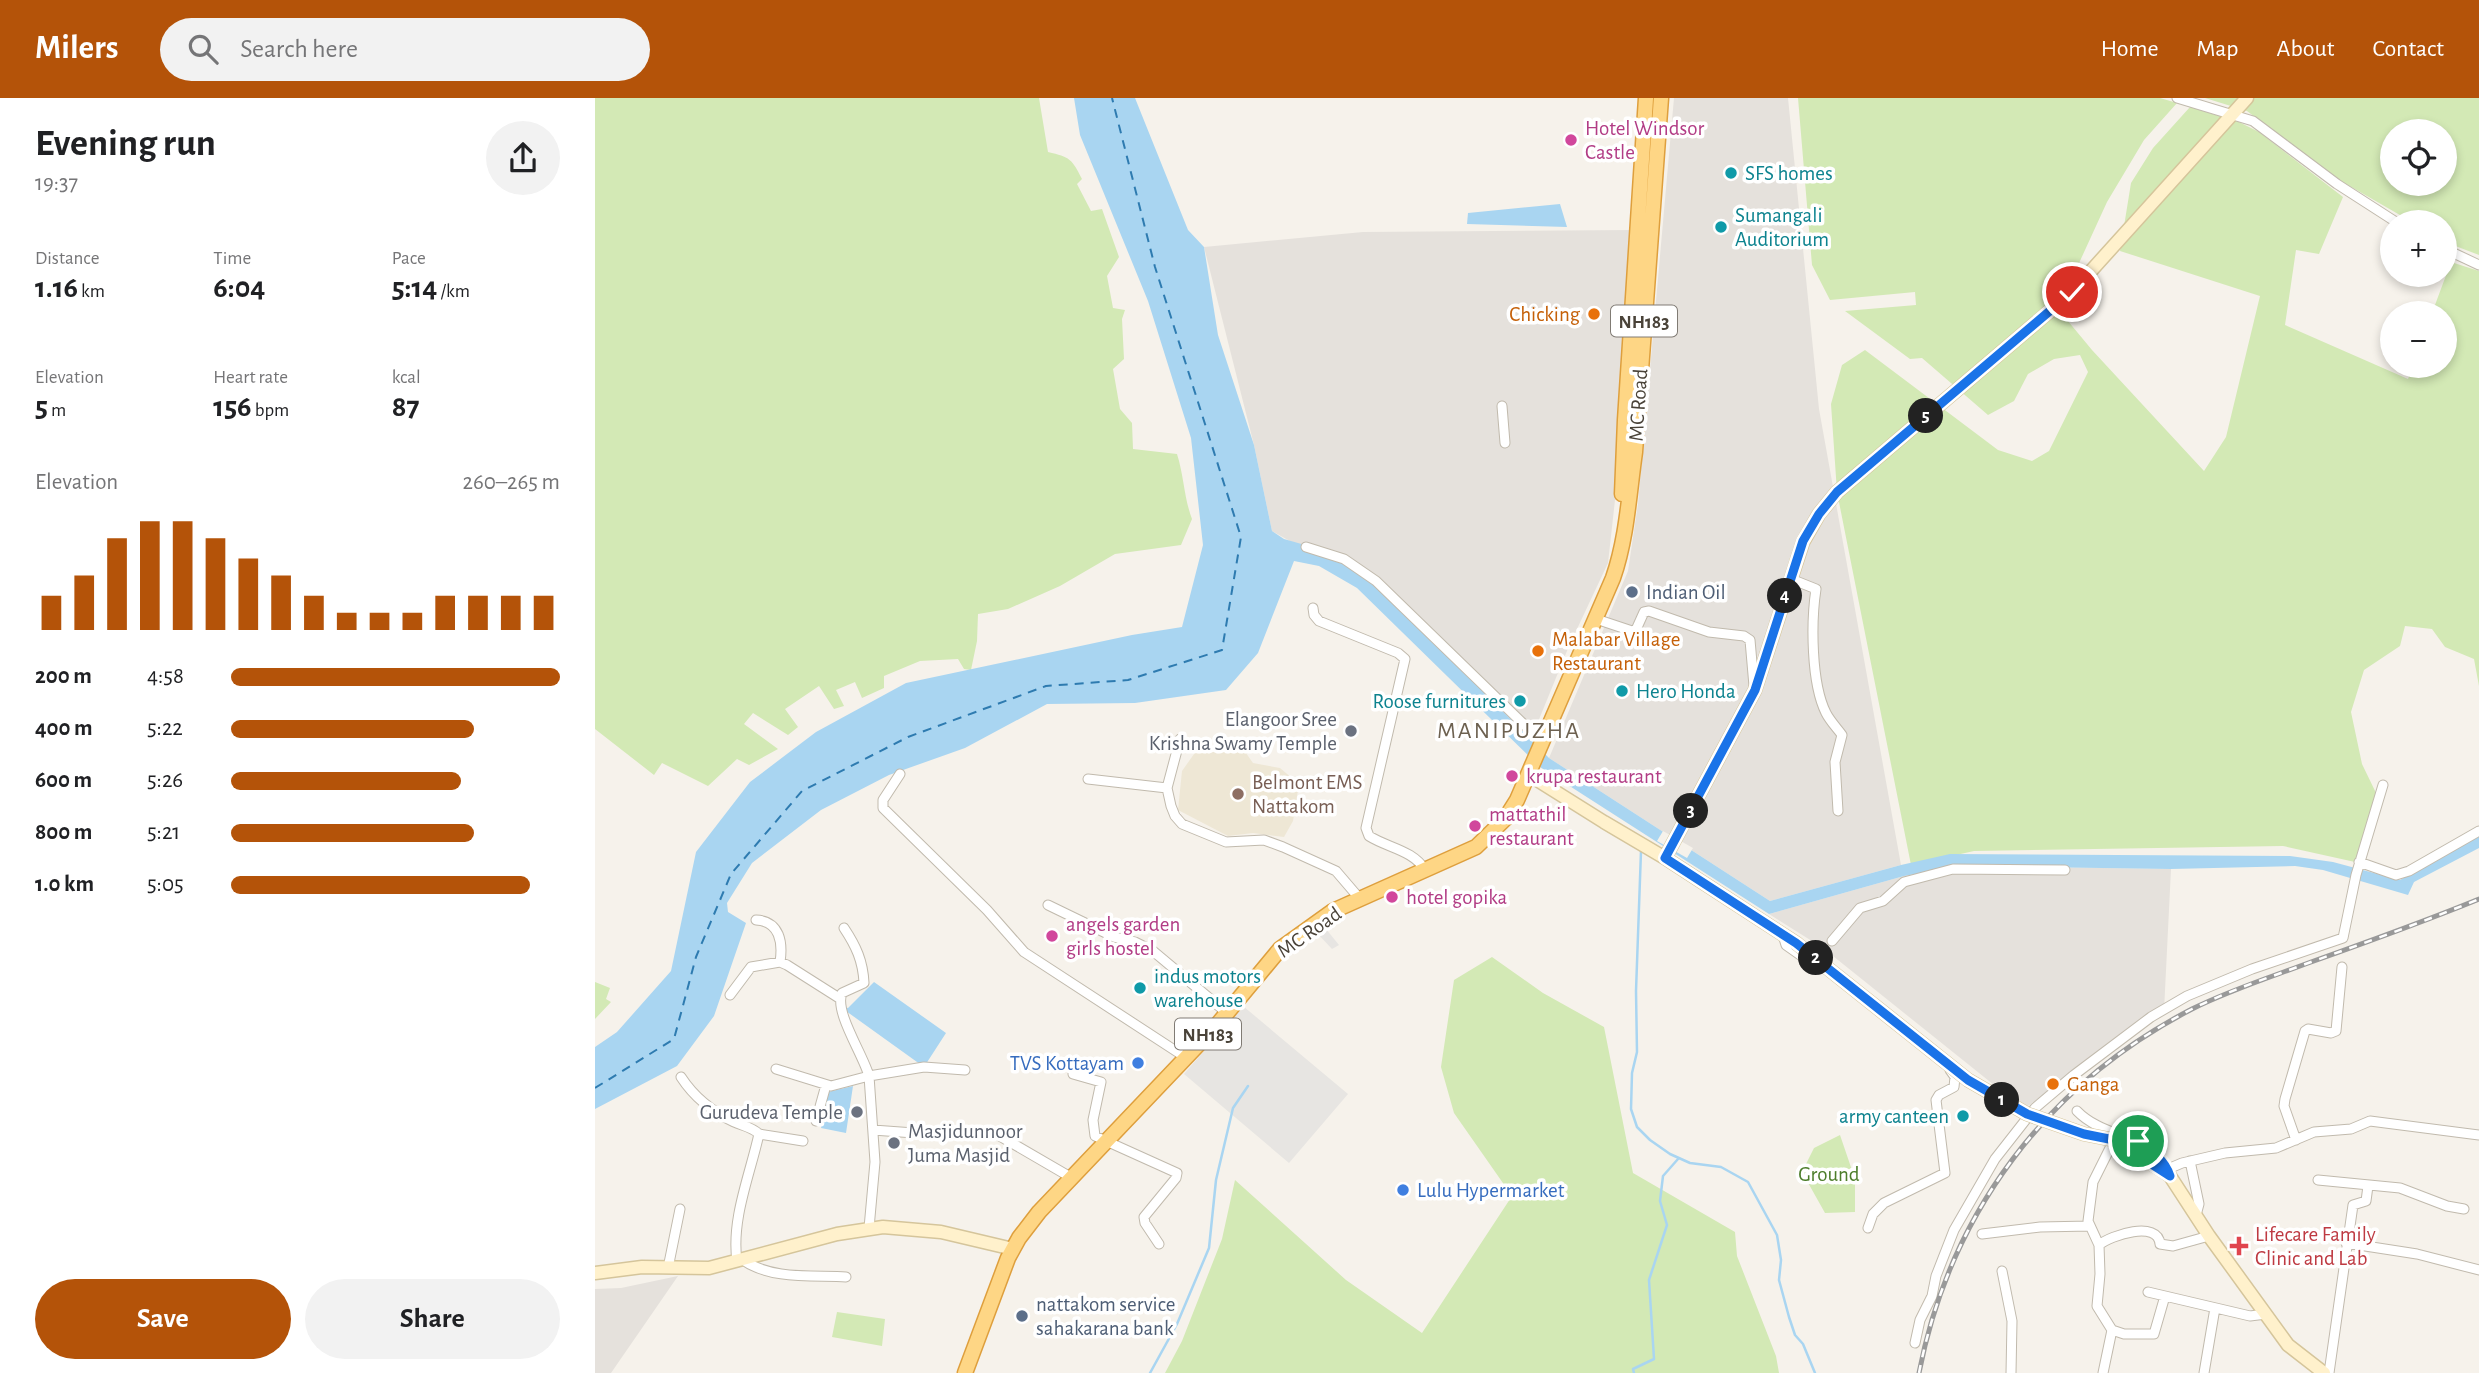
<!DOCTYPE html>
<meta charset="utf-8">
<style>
body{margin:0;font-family:"Alegreya Sans",sans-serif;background:#f2f2f2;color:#202124;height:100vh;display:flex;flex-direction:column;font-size:26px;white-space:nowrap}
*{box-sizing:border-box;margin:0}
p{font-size:23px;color:#757577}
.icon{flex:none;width:38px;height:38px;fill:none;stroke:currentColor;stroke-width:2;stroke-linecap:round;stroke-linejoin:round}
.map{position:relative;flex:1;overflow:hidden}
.sheet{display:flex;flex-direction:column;background:#fff;width:595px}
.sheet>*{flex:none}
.buttons{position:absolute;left:1785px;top:21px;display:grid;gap:14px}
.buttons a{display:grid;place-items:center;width:77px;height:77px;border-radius:50%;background:#fff;box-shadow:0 4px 10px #0003;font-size:35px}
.pin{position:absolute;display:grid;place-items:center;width:60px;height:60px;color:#fff;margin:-30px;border:4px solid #fff;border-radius:50%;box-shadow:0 2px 7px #0007}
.km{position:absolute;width:35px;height:35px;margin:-18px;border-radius:50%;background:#222;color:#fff;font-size:19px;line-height:35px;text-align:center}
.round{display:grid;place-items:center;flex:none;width:74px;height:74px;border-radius:37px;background:#f2f2f2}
.summary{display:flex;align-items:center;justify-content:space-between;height:119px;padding:0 35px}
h1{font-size:38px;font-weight:700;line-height:52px}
.stats{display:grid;grid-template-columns:repeat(3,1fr);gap:10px;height:119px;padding:7px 35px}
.stats div{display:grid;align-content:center}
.stats b{font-size:30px;font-weight:700}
.stats small{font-size:19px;font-weight:400}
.stats p{font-size:19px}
.chart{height:196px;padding:14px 35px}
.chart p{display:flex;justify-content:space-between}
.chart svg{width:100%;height:126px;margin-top:7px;stroke:#b45309;stroke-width:6}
.primary-button{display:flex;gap:14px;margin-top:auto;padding:14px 35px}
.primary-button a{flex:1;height:80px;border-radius:42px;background:#b45309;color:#fff;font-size:28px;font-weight:700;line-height:80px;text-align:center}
.primary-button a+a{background:#f2f2f2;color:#202124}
ul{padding:0 35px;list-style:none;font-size:23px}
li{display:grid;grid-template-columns:112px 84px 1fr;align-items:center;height:52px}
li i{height:18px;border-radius:9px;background:#b45309}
header{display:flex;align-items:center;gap:42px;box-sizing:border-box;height:98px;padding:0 35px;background:#b45309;color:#fff}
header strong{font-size:33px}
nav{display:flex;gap:38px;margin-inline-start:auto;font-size:24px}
.search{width:490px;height:63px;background:#f2f2f2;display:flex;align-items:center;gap:18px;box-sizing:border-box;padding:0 24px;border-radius:38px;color:#757577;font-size:26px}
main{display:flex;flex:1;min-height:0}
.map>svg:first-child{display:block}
</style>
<header>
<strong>Milers</strong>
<div class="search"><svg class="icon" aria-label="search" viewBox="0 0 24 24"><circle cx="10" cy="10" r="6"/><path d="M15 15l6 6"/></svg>Search here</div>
<nav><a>Home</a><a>Map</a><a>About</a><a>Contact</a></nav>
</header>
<main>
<section class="sheet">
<div class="summary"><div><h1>Evening run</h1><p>19:37</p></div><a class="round"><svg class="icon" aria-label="share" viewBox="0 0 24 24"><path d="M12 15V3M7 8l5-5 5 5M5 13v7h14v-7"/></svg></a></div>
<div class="stats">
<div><p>Distance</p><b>1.16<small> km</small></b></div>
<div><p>Time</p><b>6:04</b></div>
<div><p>Pace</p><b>5:14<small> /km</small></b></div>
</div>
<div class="stats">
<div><p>Elevation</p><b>5<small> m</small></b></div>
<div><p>Heart rate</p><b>156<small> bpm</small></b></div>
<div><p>kcal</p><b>87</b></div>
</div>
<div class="chart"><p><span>Elevation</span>260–265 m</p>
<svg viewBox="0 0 160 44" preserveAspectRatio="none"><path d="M5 44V32M15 44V25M25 44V12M35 44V6M45 44V6M55 44V12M65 44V19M75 44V25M85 44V32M95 44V38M105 44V38M115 44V38M125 44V32M135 44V32M145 44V32M155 44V32"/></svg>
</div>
<ul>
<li><b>200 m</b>4:58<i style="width:100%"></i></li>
<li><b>400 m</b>5:22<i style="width:74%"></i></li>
<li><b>600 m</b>5:26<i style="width:70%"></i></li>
<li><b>800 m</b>5:21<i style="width:74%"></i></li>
<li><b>1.0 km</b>5:05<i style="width:91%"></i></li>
</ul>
<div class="primary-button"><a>Save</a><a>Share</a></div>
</section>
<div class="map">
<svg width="1884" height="1275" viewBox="0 0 1884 1275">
<rect width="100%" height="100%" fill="#f6f2eb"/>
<path fill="#e5e1dc" d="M1079,0h114l31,311 82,456 -131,36 -221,-143 79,-187 10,-67z
M1039,132l-14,225 -12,108 -39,83 -38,93 -140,-141 -119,-67 -18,-86 -50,-198 159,-15z
M1365,768l211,3 -7,142 -74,49 -66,49 -201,-161 -54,-34 135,-38z
M83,1178l-67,97h-16v-84l26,-1z"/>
<path fill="#eee7d5" d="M646,648l12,17 27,5 19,16 -6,37 -9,16 -31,-4 -25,3 -50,-26 4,-39 17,-24z"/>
<path fill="#d3e9b5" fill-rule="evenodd" d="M0,0h444l9,54c22,5 24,7 34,27l-5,5 14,27 11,-2 17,48 -12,19 6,32 12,2 -3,9 2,40 -11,10 7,40 12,14 1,26 44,5c7,22 7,44 15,65l-11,26 -66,9 -55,32 -52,23 -30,5 -1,27 -6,29 -7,-1 -6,-10 -38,2 -36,15v12l-22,10 -7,-16 -19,8 8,16 -10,3 -15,-23 -34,23 13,18 -10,8 -35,-22 -9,11 34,25 -29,16 -12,-6 -29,27 -46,-23 -8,12 -59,-46z
M1203,0h362l17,5 -33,37 -37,62 -49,107 34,41 112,121 22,-34 34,-141 -140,-45 11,-68 22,-35 37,-41 49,15 20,10 84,65 -24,57 -23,-4 -11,75 123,54 5,-13h32v-53h-13l19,-51 28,9v415l-5,-27 -29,-12 -13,-18 -27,-3 -5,20 -36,24 -13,42 11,52 15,31 -22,67 -72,-16 -309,5 -63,14 -74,-373 -6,-88 11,-39 23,-15 133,100 34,11 17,-10 39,-79 -8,-17 -26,4 -26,15 -14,27 -26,14 -66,-57 -12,1 -65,-48 71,-6 -1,-13 -85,8 -18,-35z
M1610,0h274v157l-34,-13v-20h-33l-78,-45 -87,-66zM1797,33h53v53h-53z
M897,859l51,36 61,34 29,146 102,59 2,24 39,100 3,17h-614l17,-32 40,-102 13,-59 111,100 76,53 90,-137 -58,-83 -13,-46 13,-87z
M0,884l15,6 -4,11 5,3 -16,17z
M1245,1037l15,44v33l-30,1 -23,-41 12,-24z
M242,1214l48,7 -3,27 -50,-9z"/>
<path fill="#e7e5e2" d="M743,813l4,5 -14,8 1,3 -3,2 13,16 -7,4 -16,-17 11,-7 -3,-5z
M648,908l105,88 -59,69 -105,-89z"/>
<path fill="#a9d5f1" d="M479,0h61l53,132 16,17 14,88 36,110 18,86 12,8 49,14 58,45 158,160 221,143 131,-36 49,-11 340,2 43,6 67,18 79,-45v13l-65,34 -6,13 -85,-25 -28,-4 -124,3 -211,-3 -56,10 -135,38 -229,-147 -183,-179 -38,-22 -25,-5 -36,92 -32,37 -91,13 -88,1 -82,44 -76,27 -68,35 -69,53 -25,40 1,9 18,11 -32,93 -37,50 -82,43v-62l22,-15 54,-61 25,-119 54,-70 66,-50 90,-49 226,-48 50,-8 21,-82 -12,-107 -43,-137 -68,-166z
M965,106l7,23 -100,-3 1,-11z
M279,884l72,51 -22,34 -85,-61 9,2z
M258,988l-7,47 -25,-5 7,-36z"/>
<path fill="#f6f2eb" d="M1068,733l30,17 -6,10 -30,-17z"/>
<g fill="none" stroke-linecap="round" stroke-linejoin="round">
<path stroke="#a9d5f1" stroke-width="2.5" d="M1046,753l-5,140 1,61 -5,21 -1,36 6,18 13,13 20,14 20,9 31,4 27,15 29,53 4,25 -2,20 10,37 6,18 8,9 12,29
M555,1275l27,-49 32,-76 7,-68 17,-72 15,-22
M1039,1275l-1,-4 21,-10 -5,-79 18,-55 -7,-24 3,-25 15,-17"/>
<path stroke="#2e7bb0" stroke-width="2" stroke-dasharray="9 7" stroke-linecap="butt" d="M0,990l79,-49 22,-82 35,-83 71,-83 106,-54 138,-51 82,-6 94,-30 19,-113 -86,-270 -43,-169"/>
<g stroke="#c1baad" stroke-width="11">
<path id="minor" d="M1582,0l76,23 84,63 59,38
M1850,151l34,16
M907,308l3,37
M711,449l38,12 32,22 165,160
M1196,481l25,10c-5,33 -5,94 10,124 4,8 11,15 16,22l-7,27 3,49
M718,510l1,7 5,6 79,32 7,6 -39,169 3,8c19,12 44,14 56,34
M1001,521l39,13 9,-20 5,-1 60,21 35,4 6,4 4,46
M585,641l-13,49 4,18 4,10 7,8 44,18 38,-2 19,7 53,24 24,28
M305,676l-17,26v8l104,102 37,42 161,105
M493,681l79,9
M1764,764l37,13 13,-4 70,-40
M453,807l66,32 21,5 18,9 74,62
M161,822c24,1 27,23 24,42
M249,830c12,18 19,33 20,55l-22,10c-8,19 21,61 27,83l6,86 -6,66
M1188,837l3,10 34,24
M1237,843l28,-33 23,-7 21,-19 49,-13 112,1
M135,897l21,-28 29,-5 7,3 52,33
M181,971l55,17 38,-10 55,-9 41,3
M478,976l28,8 -8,38 2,16 82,37 -1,5 -32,39 1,6 14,21
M86,979c13,20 32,35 53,45 9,4 18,5 25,12l44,7
M1482,1013c27,28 74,23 92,61
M221,1023l10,-36
M278,1032l41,3
M403,1037l74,43
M1701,1042l-12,-34 1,-7 20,-68 3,-2 23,4 5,-2 6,-64
M1595,1063l9,43 -3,11
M1573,1071l14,-6 43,-10 51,-5 38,-16 37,-3 19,-8 109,14
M1723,1082l82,8 47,18 17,3
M1273,1130l5,-14 11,-11 61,-30 -9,-73 3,-5 15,-8 1,-10 -5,-7
M1387,1136l58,-7 50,-1
M1751,1145l71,11 62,16
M1504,1147l-11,-24 5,-39 21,-42
M148,1162c28,20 71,15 103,17
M142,1163c-6,-42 13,-86 22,-127
M73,1170l12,-59
M1407,1173l10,50 -1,52
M1553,1194l102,24 16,-2
M1517,1232l-15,-24 3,-32 -1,-29c12,-10 59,-25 61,-1l13,2 36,-10
M1320,1245l5,-23 12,-24 4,-20 18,-46 41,-71 40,-51 39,-33 77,-58 36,-21 65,-27 91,-31 13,-63 27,-90
M1508,1275l9,-43 12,4h30l11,-38
M1609,1275l11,-65
M1734,1275l24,-168 13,-4 2,-15"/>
</g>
<g stroke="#d5c59b" stroke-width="15">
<path id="secondary" d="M934,677l75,47 61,36 131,85
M1070,760l90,-168 48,-148 16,-28 18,-22 235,-200 175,-194
M1568,1073l7,5 39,60 79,109 36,28
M0,1175l47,-6 67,1 128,-34 46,-7 58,5 72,17"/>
</g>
<g stroke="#de9f3d" stroke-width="17">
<path id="trunk" d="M1027,396l3,-74 21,-322
M370,1275l43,-115 11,-20 20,-26 178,-187 63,-76 53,-38 143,-64 29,-28 12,-19 96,-222c14,-40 16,-84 22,-126l26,-354"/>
</g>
<use href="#minor" stroke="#fff" stroke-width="9"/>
<use href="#secondary" stroke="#fff1cc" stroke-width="12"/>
<use href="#trunk" stroke="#fed685" stroke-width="14"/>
<g stroke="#999" stroke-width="5">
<path id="rail" d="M1324,1275c31,-160 128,-289 273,-364 38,-19 79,-32 119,-47 56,-20 112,-40 168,-63"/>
</g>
<use href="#rail" stroke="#fff" stroke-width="2.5" stroke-dasharray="8" stroke-linecap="butt"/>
<g stroke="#d5c59b" stroke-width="15" stroke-linecap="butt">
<path id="secondary-bridge" d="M1201,845l172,137 59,34 57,20 30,6 49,31"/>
</g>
<use href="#secondary-bridge" stroke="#fff1cc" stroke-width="12"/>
</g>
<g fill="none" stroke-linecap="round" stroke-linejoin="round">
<g stroke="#fff" stroke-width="14">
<path id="route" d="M1477,194l-235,200 -18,22 -16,27 -48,149 -90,168 131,85 172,137 59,34 57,20 30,6 56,36c-5,-16 -19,-26 -32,-35"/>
</g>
<use href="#route" stroke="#1a73e8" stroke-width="9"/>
</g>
<g fill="#d1479c" stroke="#fff" stroke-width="2.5">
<circle cx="976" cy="42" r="7"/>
<circle cx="917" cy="678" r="7"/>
<circle cx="880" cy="728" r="7"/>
<circle cx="797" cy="799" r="7"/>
<circle cx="457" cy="838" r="7"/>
</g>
<g fill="#0f9aa8" stroke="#fff" stroke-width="2.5">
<circle cx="1136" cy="75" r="7"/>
<circle cx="1126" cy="129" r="7"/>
<circle cx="1027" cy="593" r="7"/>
<circle cx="925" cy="603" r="7"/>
<circle cx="545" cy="890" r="7"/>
<circle cx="1368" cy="1018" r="7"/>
</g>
<g fill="#e8710a" stroke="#fff" stroke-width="2.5">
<circle cx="999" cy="216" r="7"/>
<circle cx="943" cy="553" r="7"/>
<circle cx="1458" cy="986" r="7"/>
</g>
<g fill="#5c6f8a" stroke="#fff" stroke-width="2.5">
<circle cx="1037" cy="494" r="7"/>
<circle cx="427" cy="1218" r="7"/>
</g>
<g fill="#6b7280" stroke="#fff" stroke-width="2.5">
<circle cx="756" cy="633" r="7"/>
<circle cx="262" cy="1014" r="7"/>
<circle cx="299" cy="1045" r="7"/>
</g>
<circle fill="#8d6e63" stroke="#fff" stroke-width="2.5" cx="643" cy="696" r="7"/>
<g fill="#3f7fe0" stroke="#fff" stroke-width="2.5">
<circle cx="543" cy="965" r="7"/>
<circle cx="808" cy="1092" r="7"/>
</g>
<path fill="#e0444e" stroke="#fff" stroke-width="2.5" d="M1640.5 1137.5h7v7h7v7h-7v7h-7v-7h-7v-7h7z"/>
<g text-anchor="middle" stroke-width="7" stroke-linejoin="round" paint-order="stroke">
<g fill="#fff" stroke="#807b74" stroke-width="2">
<rect x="1016" y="207.5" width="66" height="31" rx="5"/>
<rect x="580" y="920.5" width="66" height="31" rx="5"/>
</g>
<g font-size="19" font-weight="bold" fill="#4a4339">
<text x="1049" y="230">NH183</text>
<text x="613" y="943">NH183</text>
</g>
<g font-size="21" fill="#b23c85" stroke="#fff" text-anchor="start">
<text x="990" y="37">Hotel Windsor<tspan x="990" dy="24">Castle</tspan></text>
<text x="931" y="685">krupa restaurant</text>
<text x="894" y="723">mattathil<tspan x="894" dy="24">restaurant</tspan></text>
<text x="811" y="806">hotel gopika</text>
<text x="471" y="833">angels garden<tspan x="471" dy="24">girls hostel</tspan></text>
</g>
<g font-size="21" fill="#0d838f" stroke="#fff" text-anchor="start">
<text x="1150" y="82">SFS homes</text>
<text x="1140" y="124">Sumangali<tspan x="1140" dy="24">Auditorium</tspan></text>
<text x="1041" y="600">Hero Honda</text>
<text x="911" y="610" text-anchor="end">Roose furnitures</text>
<text x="559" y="885">indus motors<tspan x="559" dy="24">warehouse</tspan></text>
<text x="1354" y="1025" text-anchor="end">army canteen</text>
</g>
<g font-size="21" fill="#c56008" stroke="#fff" text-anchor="start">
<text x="985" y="223" text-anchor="end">Chicking</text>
<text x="957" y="548">Malabar Village<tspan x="957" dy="24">Restaurant</tspan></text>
<text x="1472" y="993">Ganga</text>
</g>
<g font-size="21" fill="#4a4339" stroke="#fff">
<text transform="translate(1043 307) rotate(-86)" y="7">MC Road</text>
<text transform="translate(714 834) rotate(-35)" y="7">MC Road</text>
</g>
<g font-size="21" fill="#4e5e75" stroke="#fff" text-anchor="start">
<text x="1051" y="501">Indian Oil</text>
<text x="441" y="1213">nattakom service<tspan x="441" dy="24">sahakarana bank</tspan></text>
</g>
<g font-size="21" fill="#5b616d" stroke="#fff" text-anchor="end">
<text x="742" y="628">Elangoor Sree<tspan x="742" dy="24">Krishna Swamy Temple</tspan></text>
<text x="248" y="1021">Gurudeva Temple</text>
<text x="313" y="1040" text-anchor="start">Masjidunnoor<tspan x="313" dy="24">Juma Masjid</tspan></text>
</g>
<g font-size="21" fill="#785e54" stroke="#fff" text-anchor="start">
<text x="657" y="691">Belmont EMS<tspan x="657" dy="24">Nattakom</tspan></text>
</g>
<g font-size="21" fill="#366cbe" stroke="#fff" text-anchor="end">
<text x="529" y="972">TVS Kottayam</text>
<text x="822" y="1099" text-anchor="start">Lulu Hypermarket</text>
</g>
<g font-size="21" fill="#4c7d2a" stroke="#fff">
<text x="1234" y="1083">Ground</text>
</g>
<g font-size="21" fill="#be3a42" stroke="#fff" text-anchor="start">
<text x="1660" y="1143">Lifecare Family<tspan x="1660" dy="24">Clinic and Lab</tspan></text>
</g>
<g font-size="24" letter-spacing="2" fill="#6d6150" stroke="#fff">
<text x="914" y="640">MANIPUZHA</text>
</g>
</g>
</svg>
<div class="buttons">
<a><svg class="icon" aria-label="locate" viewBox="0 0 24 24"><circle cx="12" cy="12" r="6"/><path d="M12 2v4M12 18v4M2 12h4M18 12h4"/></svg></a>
<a>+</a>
<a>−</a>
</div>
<div class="pin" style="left:1543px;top:1043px;background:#1e9e55"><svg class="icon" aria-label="arrive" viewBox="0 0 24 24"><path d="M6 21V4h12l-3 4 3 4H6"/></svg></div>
<div class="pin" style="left:1477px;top:194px;background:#d93025"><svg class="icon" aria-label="check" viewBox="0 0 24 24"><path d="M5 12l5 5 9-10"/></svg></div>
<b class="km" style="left:1407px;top:1002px">1</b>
<b class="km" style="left:1221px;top:860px">2</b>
<b class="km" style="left:1096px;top:713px">3</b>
<b class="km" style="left:1190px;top:498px">4</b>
<b class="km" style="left:1331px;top:318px">5</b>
</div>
</main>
